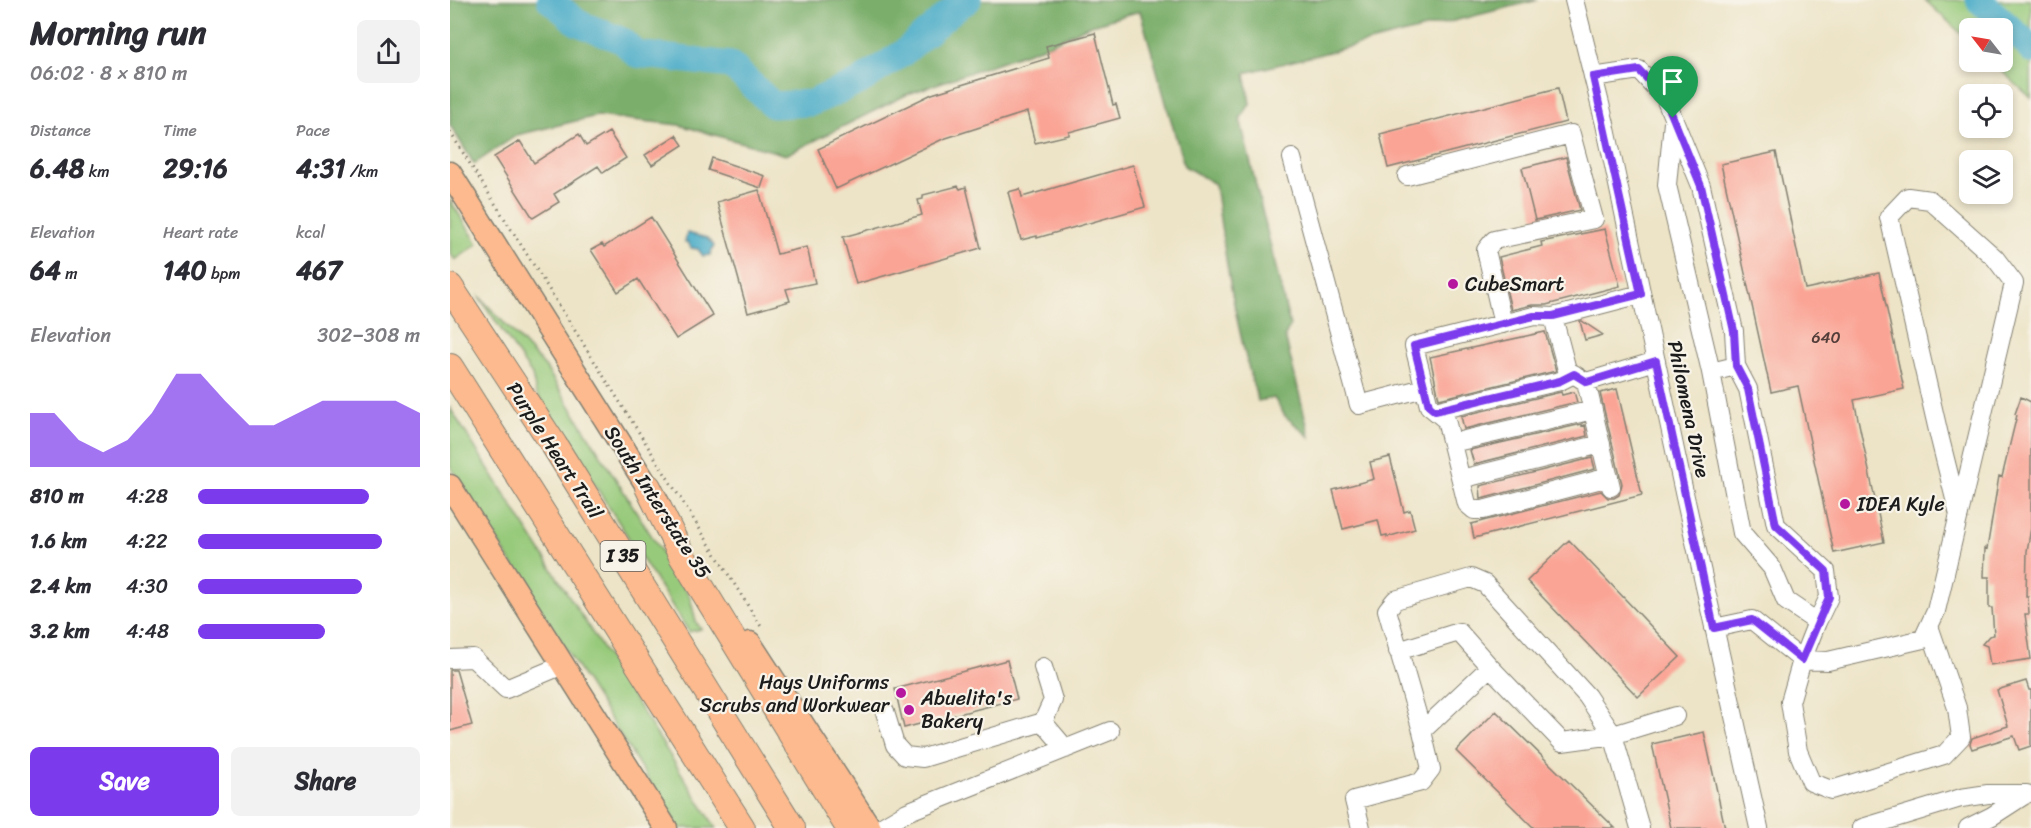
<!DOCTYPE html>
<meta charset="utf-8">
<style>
body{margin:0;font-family:Sriracha,sans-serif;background:#f2f2f3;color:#2b2b33;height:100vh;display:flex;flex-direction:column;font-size:22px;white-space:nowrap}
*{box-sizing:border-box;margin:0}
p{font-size:20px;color:#7c7c81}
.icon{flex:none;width:33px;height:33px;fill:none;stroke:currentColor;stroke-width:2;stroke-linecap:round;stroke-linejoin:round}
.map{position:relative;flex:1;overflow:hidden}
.side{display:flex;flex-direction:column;background:#fff;width:450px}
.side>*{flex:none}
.needle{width:39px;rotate:301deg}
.tools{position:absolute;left:1509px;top:18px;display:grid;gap:12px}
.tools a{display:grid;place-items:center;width:54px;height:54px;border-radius:9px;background:#fff;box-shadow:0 3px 9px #0003;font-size:30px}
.pin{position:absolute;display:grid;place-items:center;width:51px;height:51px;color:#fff;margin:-62px -26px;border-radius:50% 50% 50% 0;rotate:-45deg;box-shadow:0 0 6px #0007}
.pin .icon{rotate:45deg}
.round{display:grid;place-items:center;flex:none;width:63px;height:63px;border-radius:9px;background:#f2f2f3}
.summary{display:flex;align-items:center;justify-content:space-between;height:102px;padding:0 30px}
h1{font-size:33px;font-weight:700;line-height:45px}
.figures{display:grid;grid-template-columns:repeat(3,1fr);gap:9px;height:102px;padding:6px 30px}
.figures div{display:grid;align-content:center}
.figures b{font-size:26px;font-weight:700}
.figures small{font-size:16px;font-weight:400}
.figures p{font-size:16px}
.chart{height:168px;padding:12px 30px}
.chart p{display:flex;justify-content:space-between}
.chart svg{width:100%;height:108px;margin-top:6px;fill:#7c3aed;opacity:.7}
.primary-button{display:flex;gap:12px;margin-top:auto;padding:12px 30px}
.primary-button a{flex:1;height:69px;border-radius:9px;background:#7c3aed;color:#fff;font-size:24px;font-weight:700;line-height:69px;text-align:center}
.primary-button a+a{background:#f2f2f3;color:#2b2b33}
ul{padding:0 30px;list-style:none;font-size:20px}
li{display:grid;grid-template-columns:96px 72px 1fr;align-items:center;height:45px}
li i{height:15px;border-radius:8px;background:#7c3aed}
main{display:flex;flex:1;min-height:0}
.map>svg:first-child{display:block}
</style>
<main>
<section class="side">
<div class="summary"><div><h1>Morning run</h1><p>06:02 · 8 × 810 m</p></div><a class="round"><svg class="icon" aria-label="share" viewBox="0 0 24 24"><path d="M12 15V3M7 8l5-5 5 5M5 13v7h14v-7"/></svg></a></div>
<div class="figures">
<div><p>Distance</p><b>6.48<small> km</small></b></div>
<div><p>Time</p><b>29:16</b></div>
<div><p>Pace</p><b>4:31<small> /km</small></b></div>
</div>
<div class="figures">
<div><p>Elevation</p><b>64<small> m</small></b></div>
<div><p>Heart rate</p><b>140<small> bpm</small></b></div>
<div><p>kcal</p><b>467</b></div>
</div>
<div class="chart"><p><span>Elevation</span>302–308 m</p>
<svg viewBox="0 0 160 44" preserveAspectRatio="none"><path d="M0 44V22L10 22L20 33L30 38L40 33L50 22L60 6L70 6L80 17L90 27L100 27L110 22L120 17L130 17L140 17L150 17L160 22V44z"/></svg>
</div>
<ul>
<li><b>810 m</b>4:28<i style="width:77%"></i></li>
<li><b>1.6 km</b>4:22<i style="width:83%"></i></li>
<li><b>2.4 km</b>4:30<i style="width:74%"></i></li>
<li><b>3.2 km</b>4:48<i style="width:57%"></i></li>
</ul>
<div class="primary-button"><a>Save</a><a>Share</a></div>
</section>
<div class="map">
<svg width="1581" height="828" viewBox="0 0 1581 828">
<rect width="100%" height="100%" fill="#f7f3e8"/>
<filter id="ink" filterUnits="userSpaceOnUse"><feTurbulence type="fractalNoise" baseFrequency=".0167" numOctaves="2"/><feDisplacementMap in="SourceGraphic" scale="12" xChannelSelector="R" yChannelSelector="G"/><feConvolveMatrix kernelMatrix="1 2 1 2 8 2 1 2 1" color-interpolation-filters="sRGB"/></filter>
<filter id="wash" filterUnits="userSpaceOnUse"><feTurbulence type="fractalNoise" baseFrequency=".008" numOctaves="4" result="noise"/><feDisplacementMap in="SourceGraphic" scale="24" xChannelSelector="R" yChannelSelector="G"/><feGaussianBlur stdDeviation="1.35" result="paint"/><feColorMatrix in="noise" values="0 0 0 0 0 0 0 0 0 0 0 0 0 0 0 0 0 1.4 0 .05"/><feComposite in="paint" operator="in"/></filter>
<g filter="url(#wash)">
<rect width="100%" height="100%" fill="#ede4c7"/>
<path fill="#98ca7b" stroke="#5a734c" stroke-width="1.5" d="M1475,0h106v98l-39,-36h10v-34h-32l-1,13z
M0,200l28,44 -23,16 -5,-7z
M28,295l68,73 144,229 6,25 5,7 -12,3 -153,-239 -4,-18z
M0,408l266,420h-37l-229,-362z"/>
<path fill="#7aae6b" stroke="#4b6544" stroke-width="1.5" d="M0,0h1088l-293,73 5,31 -10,15 50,207 -5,10 25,101 -25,-21 -11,-18 -16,3c-22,-71 -33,-144 -43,-217l-31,-18 -44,-155 -52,15 -42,20 -138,48 -122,61 -107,-30 -82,-9 -80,19 -43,29 -24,-39z"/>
<path fill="#49acc8" stroke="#326472" stroke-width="1.5" d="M237,233l20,5 7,8 -4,9 -7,1 -5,-7 -7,-1 -3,-6h-3z"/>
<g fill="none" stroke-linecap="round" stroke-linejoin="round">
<path stroke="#49acc8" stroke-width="27" d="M100,0l28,23 45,18 13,13 95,11 42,40 38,-2 48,-21 44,-29 49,-42 16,-11
M1529,0l46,42 6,8"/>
</g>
<g id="blocks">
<path fill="#faa495" d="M645,33l18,72 3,-1 4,14 -51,14v3l-34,8 -8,-31 -84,27 -107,50 -18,-40 114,-55 117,-36 -3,-12z
M1108,88l8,34 -178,46 -8,-34z
M159,132l17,26 -23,15 -5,-7 -44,28 5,8 -26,16 -39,-61 26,-16 14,22 45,-29 7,12z
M226,135l7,10 -31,20 -7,-10z
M1326,152l29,137 74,-16 25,116 -50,11 30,142 -50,11 -36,-167 -27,6 -50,-228z
M1116,157l14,53 -45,10 -13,-52z
M262,158l53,18 -4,12 -53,-18z
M683,165l12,42 -108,31v-2l-16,4 -13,-48 12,-3 2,8z
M508,186l2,3 6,-2 15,61 -125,36 -13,-47 79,-22 -4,-15 5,-1v-4z
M309,190l18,64 30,-7 8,36 -29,6 4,12 -42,12 -31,-111z
M201,217l62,99 -37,23 -38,-60 -20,13 -27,-42 11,-6 2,3z
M1155,229l15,57 -74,19h-14l-21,5 -12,-53 43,-11 -1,-4z
M1130,321h2l21,14 -18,5z
M1095,332l11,39 -117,28 -9,-42z
M1167,389l25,106 -168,43 -3,-14 130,-33 7,7h6l5,-3 3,-11 -22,-91z
M1111,392l1,3 12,-3 3,10 -113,27 -3,-13z
M1571,397l10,5v126l-4,23 -1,46h2l1,17h-4l6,45 -41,6 -3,-19 -5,-2 7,-8 5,-1 -2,-27h-3v-31h-5l1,-29 2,1 12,-73 3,1 15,-62 -2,-1z
M1132,424v2l3,-1 2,11 -113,28 -4,-14z
M940,457l14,55 6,-2 5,19 -28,8v-2l-5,1 -4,-16 -35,9 -10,-39 41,-11 -4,-17z
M1142,458l3,11 -114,30 -1,-13z
M1119,540l111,117 -42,40 -111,-116z
M557,660l10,39 -113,29 -9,-39z
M0,670h6l16,55 -22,6z
M1576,681l3,9h2v56l-12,4 -5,-14 -42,13 -2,-5 2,-6 36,-12 -11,-36z
M1046,711l119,117h-81l-78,-77z
M1254,732l21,96h-54l-19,-84z"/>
</g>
</g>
<g filter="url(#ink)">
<use href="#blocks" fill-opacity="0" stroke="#848072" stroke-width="1.5"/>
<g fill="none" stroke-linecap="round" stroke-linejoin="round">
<g stroke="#848072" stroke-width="20">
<path id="minor" d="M1124,0l31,124 80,373 74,331
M1143,77l46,-7 26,28 36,88 33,145 2,35 -25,6 31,161 30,35 14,33 31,21 -15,38 -50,-40 -38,8
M1223,122l-6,63 44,187
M842,158l67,247 65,-17
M957,176l164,-42 23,85 -100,21 -8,10 17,74
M1103,317l-19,-1 -120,30 15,60 17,14 21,84 7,6h9l126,-33
M1286,366l12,23 28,136 50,46 3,26 -12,25
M1136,382l-19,-12 -14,-53 88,-23
M985,411l125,-30 14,-7
M1002,443l141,-33
M1011,479l140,-35
M1161,487l-25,-105 70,-21
M1479,626l28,82 4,29 -17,18 -113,35 -20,-8 -13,-31 -8,-49 12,-42 26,1 95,-22 13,-28 78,-328 -19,-25 -65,-58 -22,-3 -19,20 50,218 20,80
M948,651l61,-19 31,35
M0,659l23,-1 33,31 57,-24
M435,712l10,33 10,11 18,2 120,-36 23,27
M593,722l10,-22 -10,-33
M972,731l-35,-121 8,-10 76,-22 14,6 102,112 26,39 62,-19
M430,828l27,-16 203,-81
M911,828l-7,-28 67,-18 10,-13 -9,-38 68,-64 72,75 51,-7 27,93
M1412,828l99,-30 27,-4h39
M1518,828l24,-12 34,-22"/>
</g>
<g stroke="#848072" stroke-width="25">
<path id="major" d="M0,173l208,330
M0,486l216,342
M300,643l120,185"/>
</g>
<g stroke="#848072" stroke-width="28">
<path id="highway" d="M0,287l104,158 238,383
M0,367l292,461
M198,487l34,69 167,272"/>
</g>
<path stroke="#848072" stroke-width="3" stroke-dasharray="1.5 4.5" stroke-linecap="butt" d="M0,132l312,496"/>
<use href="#minor" stroke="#fff" stroke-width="18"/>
<use href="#major" stroke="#fcba8e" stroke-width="22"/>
<use href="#highway" stroke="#fcba8e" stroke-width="26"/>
</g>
</g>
<g fill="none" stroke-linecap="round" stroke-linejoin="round" filter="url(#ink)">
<g stroke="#fff" stroke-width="12">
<path id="route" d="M1189,70l26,28 36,88 33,145 2,35 12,23 28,136 50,46 3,26 -27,63 -50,-40 -38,8 -58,-267 -69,21 -13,-8 -14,7 -125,30 -6,-5 -15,-60 120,-30h19l88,-22 -48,-217z"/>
</g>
<use href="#route" stroke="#7c3aed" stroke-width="8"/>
</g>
<g fill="#b5179e" stroke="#f7f3e8" stroke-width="2">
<circle cx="1003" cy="284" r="6"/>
<circle cx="1395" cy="504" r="6"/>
<circle cx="451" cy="693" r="6"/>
<circle cx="459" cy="710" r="6"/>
</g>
<g text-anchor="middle" stroke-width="4.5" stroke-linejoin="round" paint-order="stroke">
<g font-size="16" fill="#543e3a">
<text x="1376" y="343">640</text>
</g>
<rect fill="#f7f3e8" stroke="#5e5c59" stroke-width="1.5" x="150.5" y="541" width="45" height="30" rx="4.5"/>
<g font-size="18" font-weight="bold" fill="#1c1c1c">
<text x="173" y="562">I 35</text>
</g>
<g font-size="20" fill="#1c1c1c" stroke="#f7f3e8" text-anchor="start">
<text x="1015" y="291">CubeSmart</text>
<text x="1407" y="511">IDEA Kyle</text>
<text x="439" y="689" text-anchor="end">Hays Uniforms<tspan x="439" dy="23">Scrubs and Workwear</tspan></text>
<text x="471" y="705">Abuelita's<tspan x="471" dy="23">Bakery</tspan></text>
</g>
<g font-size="20" fill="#1c1c1c" stroke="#f7f3e8">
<text transform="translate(1239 409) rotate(78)" y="7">Philomena Drive</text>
<text transform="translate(105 450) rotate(57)" y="7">Purple Heart Trail</text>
<text transform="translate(208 502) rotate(57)" y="7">South Interstate 35</text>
</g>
</g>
</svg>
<div class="tools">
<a><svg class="needle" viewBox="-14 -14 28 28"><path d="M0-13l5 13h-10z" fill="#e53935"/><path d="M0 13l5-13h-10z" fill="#7c7c81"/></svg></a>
<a><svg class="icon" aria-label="locate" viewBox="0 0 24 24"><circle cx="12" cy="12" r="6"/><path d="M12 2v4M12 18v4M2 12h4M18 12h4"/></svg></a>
<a><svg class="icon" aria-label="layers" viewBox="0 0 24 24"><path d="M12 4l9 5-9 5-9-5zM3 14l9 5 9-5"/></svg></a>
</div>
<div class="pin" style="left:1223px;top:118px;background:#1e9e55"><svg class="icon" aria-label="arrive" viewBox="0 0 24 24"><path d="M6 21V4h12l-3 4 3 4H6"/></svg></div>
</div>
</main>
